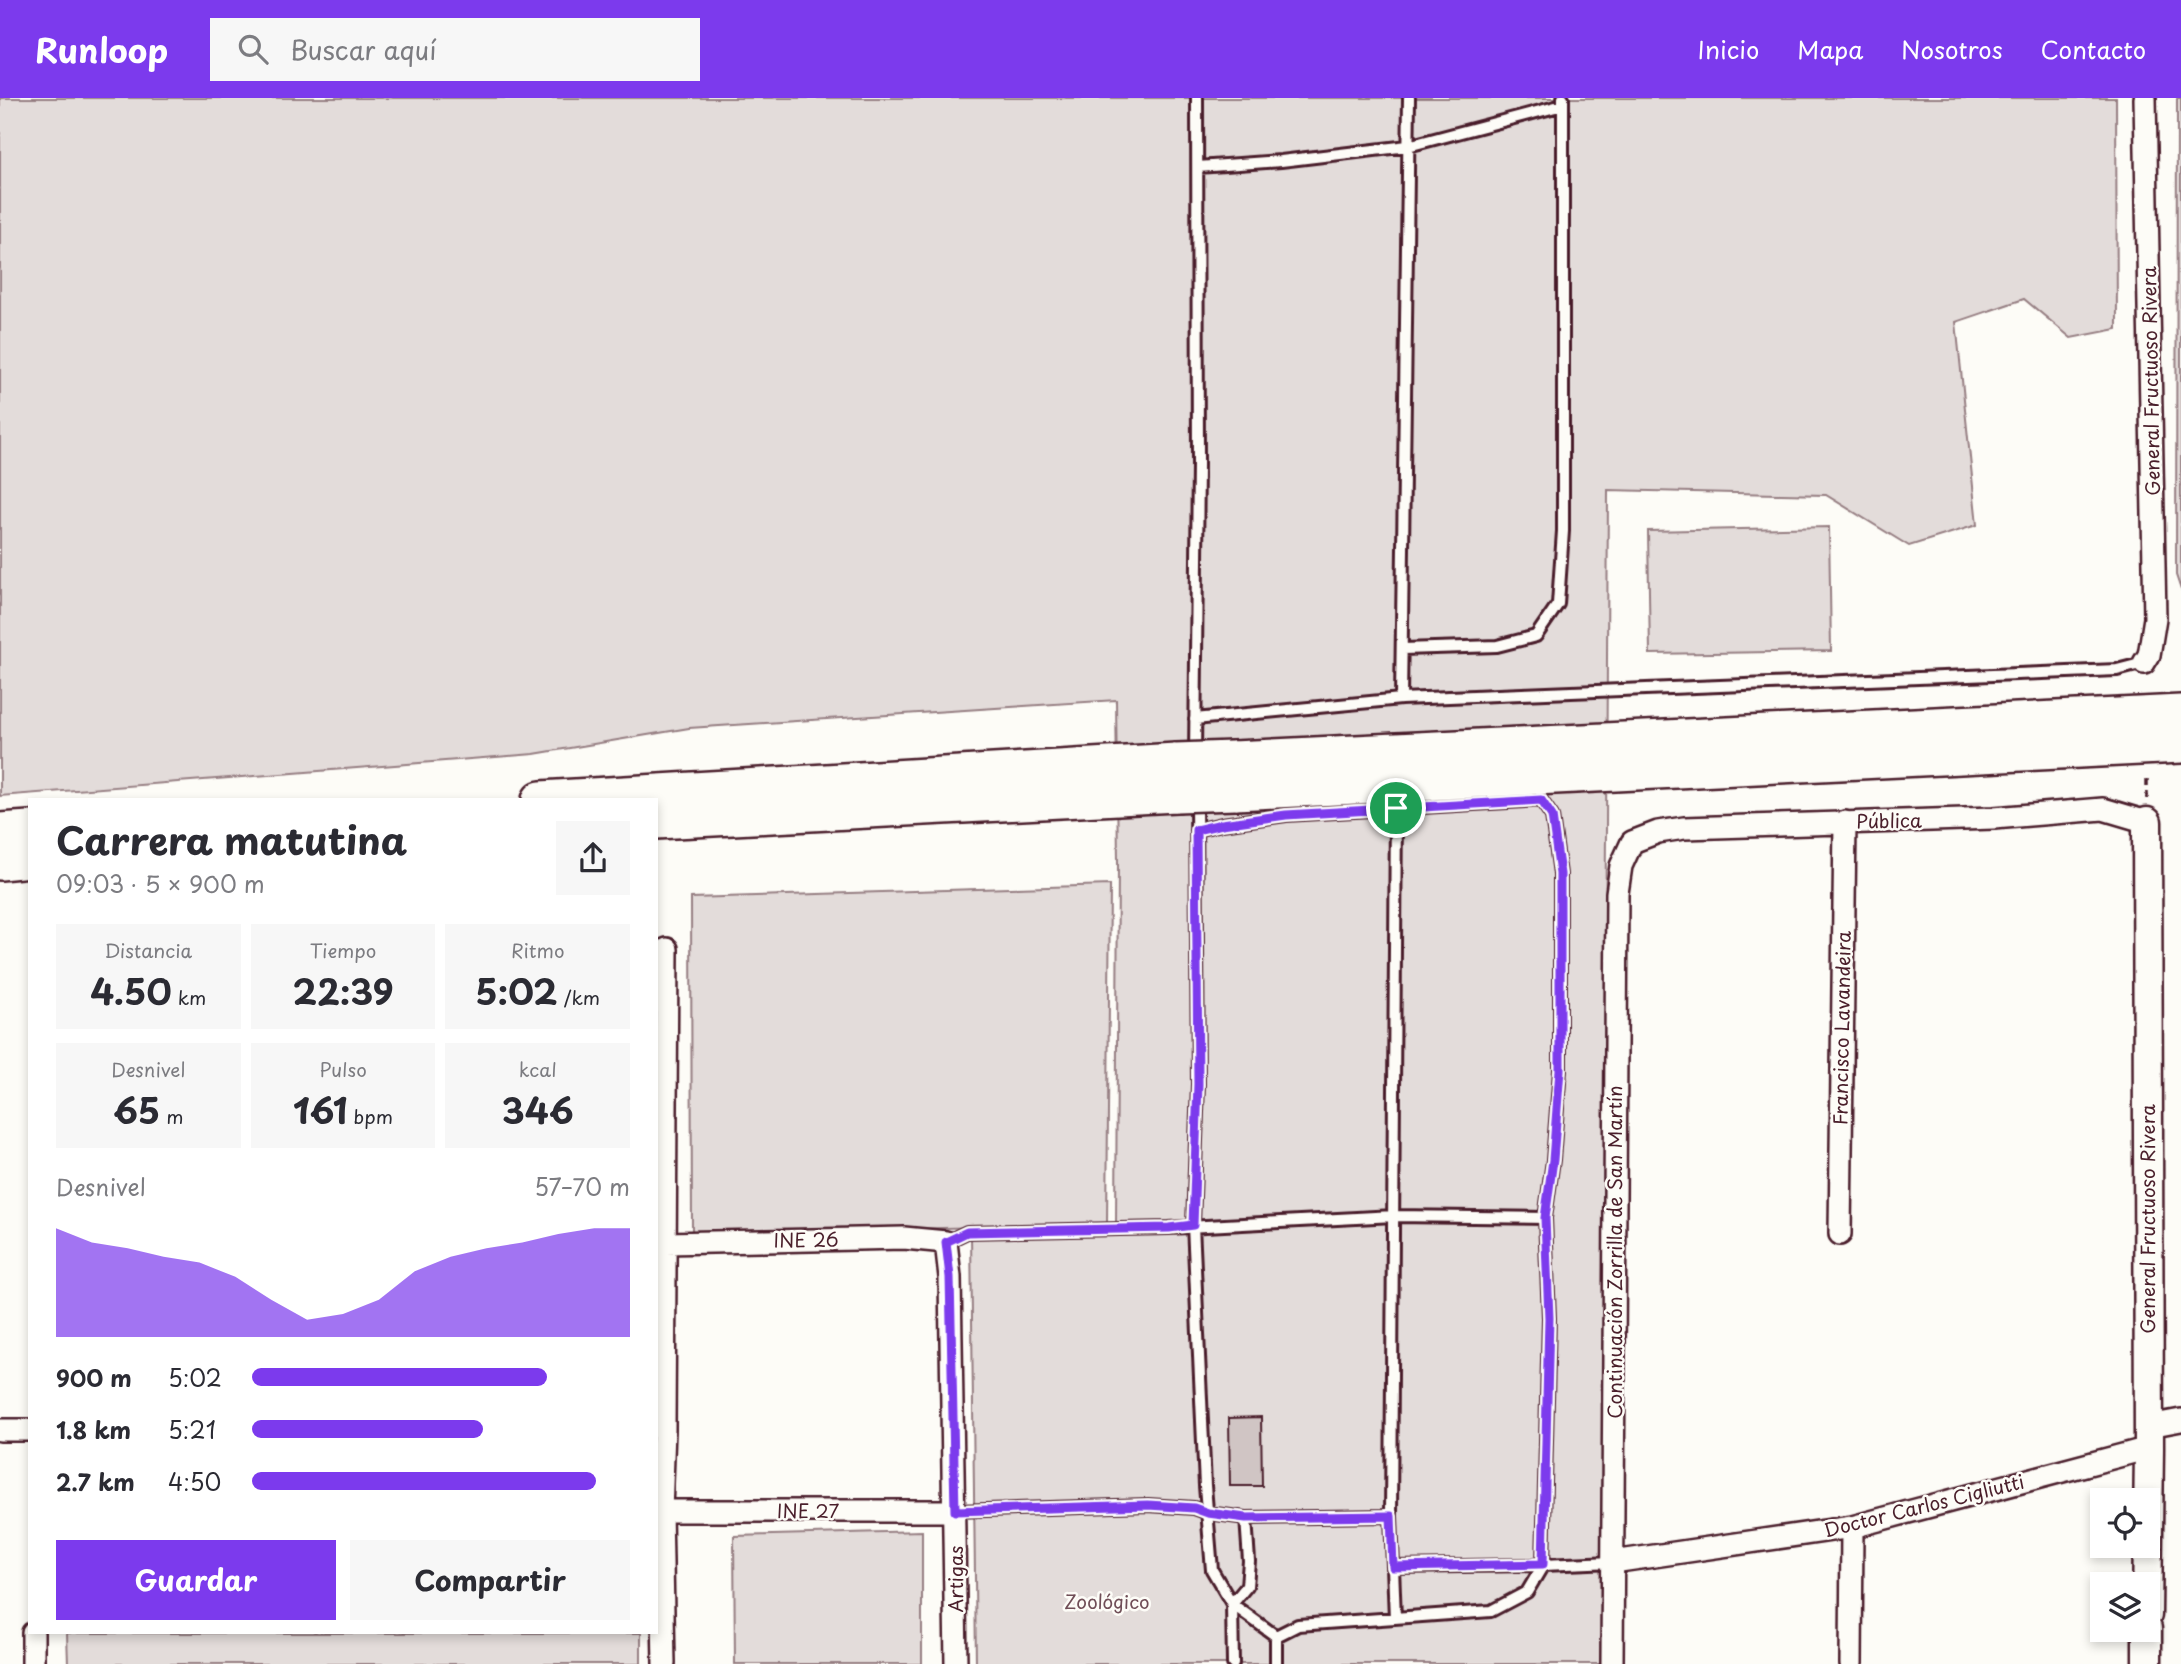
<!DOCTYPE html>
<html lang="es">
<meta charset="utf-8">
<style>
body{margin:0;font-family:"Playpen Sans",sans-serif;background:#f7f7f7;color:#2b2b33;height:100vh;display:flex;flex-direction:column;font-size:26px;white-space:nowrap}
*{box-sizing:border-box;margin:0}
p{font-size:23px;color:#7c7c81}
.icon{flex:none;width:38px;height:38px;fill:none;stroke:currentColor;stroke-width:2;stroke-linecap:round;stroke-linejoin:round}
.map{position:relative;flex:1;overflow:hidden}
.details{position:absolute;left:28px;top:700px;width:630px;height:836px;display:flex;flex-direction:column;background:#fff;border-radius:0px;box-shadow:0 4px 10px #0003}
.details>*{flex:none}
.buttons{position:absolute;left:2090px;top:1390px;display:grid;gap:14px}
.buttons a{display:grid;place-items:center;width:70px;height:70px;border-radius:0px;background:#fff;box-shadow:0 4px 10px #0003;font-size:35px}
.pin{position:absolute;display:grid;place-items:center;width:60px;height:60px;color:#fff;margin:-30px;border:4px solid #fff;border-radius:50%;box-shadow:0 2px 7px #0007}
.round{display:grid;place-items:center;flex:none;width:74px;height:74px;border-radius:0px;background:#f7f7f7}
.summary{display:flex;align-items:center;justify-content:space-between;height:119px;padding:0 28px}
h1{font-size:38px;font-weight:700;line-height:52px}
.figures{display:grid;grid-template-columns:repeat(3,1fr);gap:10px;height:119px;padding:7px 28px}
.figures div{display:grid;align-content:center;border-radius:0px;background:#f7f7f7;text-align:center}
.figures b{font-size:35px;font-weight:700}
.figures small{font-size:19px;font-weight:400}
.figures p{font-size:19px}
.chart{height:196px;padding:14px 28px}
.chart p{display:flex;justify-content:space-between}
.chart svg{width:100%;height:126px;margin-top:7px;fill:#7c3aed;opacity:.7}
.primary-button{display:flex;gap:14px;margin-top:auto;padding:14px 28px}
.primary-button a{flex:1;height:80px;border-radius:0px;background:#7c3aed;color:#fff;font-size:28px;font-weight:700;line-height:80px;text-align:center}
.primary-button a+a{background:#f7f7f7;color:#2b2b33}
ul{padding:0 28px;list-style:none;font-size:23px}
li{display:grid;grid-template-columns:112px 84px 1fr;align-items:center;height:52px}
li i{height:18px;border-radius:9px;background:#7c3aed}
header{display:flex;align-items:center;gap:42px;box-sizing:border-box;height:98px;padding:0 35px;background:#7c3aed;color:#fff}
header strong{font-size:33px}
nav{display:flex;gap:38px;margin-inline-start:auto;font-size:24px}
.search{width:490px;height:63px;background:#f7f7f7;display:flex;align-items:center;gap:18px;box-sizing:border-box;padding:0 24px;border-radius:0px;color:#7c7c81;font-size:26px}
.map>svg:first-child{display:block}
</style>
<header>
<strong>Runloop</strong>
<div class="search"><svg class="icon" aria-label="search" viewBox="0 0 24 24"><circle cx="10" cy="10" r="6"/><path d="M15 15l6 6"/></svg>Buscar aquí</div>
<nav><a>Inicio</a><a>Mapa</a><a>Nosotros</a><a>Contacto</a></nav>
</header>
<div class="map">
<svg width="2181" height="1566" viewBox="0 0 2181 1566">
<rect width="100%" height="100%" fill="#fdfcf7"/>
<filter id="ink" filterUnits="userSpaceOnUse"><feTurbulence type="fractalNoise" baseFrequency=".0143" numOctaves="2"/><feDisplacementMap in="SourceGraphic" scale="14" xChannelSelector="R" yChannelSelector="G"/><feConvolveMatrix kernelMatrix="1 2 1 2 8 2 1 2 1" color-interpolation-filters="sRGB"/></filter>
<g filter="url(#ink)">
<path fill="#e3dcda" stroke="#967e82" stroke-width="2" d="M0,0h2116l1,231 -46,9 -47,-39 -68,23 21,203 -68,21 -83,-51 -218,-5 -7,1174h-625l-5,-431 145,-5 2,-366 -2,-162 -427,28 -155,26 -534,42z
M2177,0h4v492l-5,-15z
M1829,429l2,124 -181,3 -2,-123z
M1110,787l-3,339 -415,10 -1,-336z
M922,1433v133h-187l-1,-128z
M67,1535h574v31h-573z"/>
<path fill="#d0c5c4" stroke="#4a1f2b" stroke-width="2" d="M1261,1319l1,69h-32l-1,-68z"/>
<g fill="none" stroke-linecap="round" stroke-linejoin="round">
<g stroke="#4a1f2b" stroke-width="16">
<path id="service" d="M1198,69l83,-6 127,-15 155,-41
M1403,551l94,-3 39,-10 22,-32 5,-73v-433
M1401,601l8,-601
M1195,621l206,-20 716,-29 27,-7
M1195,657l3,-291 -1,-366
M1196,701l2,285 -5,141 12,261 7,84 20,34 44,32
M1196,732l26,-6 64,-9 255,-15 11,16 8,58v196l-7,90 -8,58
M946,1144l21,-10 202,-4 225,-12 151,2 4,100 -6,247 70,-3
M955,1413l193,-6 46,3 14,5 38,5 145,-2
M1393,1469l150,-2
M1395,1520l-4,-102 5,-708
M1276,1538l22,-11 193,-14 36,-19 16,-27
M1276,1538v28
M1233,1566l-1,-60 15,-18 2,-25 -3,-43"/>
</g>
<g stroke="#4a1f2b" stroke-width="26">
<path id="minor" d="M2144,565l5,-8 6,-37 -10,-520
M1840,1136l5,-412
M666,1145l238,-5 42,4 4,35 6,387
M2149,1328l32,-6
M0,1332h30
M661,1413h294
M1613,1464l239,-35 297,-79
M33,1535v31
M664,1566l-3,-153 3,-81 3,-481
M1612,1566l5,-771 4,-27 11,-24 26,-10 26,-4 310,-10 109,-9 44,13
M1851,1566l1,-137"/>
</g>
<g stroke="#4a1f2b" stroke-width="33">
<path id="tertiary" d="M2147,724l2,626 -2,167
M2147,1566v-35"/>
</g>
<g stroke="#4a1f2b" stroke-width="42">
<path id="trunk" d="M1233,662l948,-46
M1235,693l946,-47
M541,702l635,-38
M656,722l520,-27
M0,734l30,-2
M0,763l30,-3"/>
</g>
<path stroke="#4a1f2b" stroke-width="3.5" stroke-dasharray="7 5" stroke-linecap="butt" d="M2147,701v-21"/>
<use href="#service" stroke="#fdfcf7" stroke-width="10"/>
<use href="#minor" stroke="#fdfcf7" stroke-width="21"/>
<use href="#tertiary" stroke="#fdfcf7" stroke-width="28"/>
<use href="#trunk" stroke="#fdfcf7" stroke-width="37"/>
<g stroke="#4a1f2b" stroke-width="42" stroke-linecap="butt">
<path id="trunk-bridge" d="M1176,664l57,-2
M1176,695l59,-2"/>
</g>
<use href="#trunk-bridge" stroke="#fdfcf7" stroke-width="37"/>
</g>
</g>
<g fill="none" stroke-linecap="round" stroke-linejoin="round" filter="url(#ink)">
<g stroke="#fff" stroke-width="14">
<path id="route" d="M1541,702l11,16 8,58v196l-7,90 -8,58 4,100 -6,246 -150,3 -2,-51 -145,2 -38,-5 -14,-5 -46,-3 -193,6 -5,-234 -4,-35 21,-10 202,-4 24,-3 5,-141 -2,-254 26,-6 64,-9z"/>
</g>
<use href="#route" stroke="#7c3aed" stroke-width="9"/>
</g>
<g text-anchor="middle" stroke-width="5" stroke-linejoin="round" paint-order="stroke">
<g font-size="19" fill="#4a1f2b" stroke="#fdfcf7">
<text transform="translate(2151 283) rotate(-91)" y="7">General Fructuoso Rivera</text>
<text transform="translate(1889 723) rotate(-1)" y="7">Pública</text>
<text transform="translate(1842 930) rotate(-89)" y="7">Francisco Lavandeira</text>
<text transform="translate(2148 1121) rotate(-90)" y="7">General Fructuoso Rivera</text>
<text transform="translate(806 1142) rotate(-1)" y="7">INE 26</text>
<text transform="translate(1615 1154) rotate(-90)" y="7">Continuación Zorrilla de San Martín</text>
<text transform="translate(1924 1408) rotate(-14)" y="7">Doctor Carlos Cigliutti</text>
<text x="808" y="1420">INE 27</text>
<text transform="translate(956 1481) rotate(-90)" y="7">Artigas</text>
</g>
<g font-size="19" fill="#704e57" stroke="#fdfcf7">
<text x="1107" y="1511">Zoológico</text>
</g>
</g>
</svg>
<div class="buttons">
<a><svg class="icon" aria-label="locate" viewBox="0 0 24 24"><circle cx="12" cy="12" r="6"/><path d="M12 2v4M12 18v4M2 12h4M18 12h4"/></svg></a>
<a><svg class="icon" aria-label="layers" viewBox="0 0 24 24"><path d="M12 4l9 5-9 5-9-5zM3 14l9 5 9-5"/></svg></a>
</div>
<div class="pin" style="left:1396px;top:710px;background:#1e9e55"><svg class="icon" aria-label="arrive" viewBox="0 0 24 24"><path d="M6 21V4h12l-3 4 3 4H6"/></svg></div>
<section class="details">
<div class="summary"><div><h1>Carrera matutina</h1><p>09:03 · 5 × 900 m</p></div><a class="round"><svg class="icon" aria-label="share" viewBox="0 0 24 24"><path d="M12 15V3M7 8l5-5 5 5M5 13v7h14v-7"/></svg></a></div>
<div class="figures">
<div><p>Distancia</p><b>4.50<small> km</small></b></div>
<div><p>Tiempo</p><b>22:39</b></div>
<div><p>Ritmo</p><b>5:02<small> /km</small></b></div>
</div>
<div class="figures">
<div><p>Desnivel</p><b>65<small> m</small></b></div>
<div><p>Pulso</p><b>161<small> bpm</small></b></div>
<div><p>kcal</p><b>346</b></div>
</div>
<div class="chart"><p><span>Desnivel</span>57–70 m</p>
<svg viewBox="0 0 160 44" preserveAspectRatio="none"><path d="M0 44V6L10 11L20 13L30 16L40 18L50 23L60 31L70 38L80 36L90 31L100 21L110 16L120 13L130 11L140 8L150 6L160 6V44z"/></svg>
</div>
<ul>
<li><b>900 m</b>5:02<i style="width:78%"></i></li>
<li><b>1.8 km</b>5:21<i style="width:61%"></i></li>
<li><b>2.7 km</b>4:50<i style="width:91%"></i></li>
</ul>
<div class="primary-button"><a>Guardar</a><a>Compartir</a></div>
</section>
</div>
